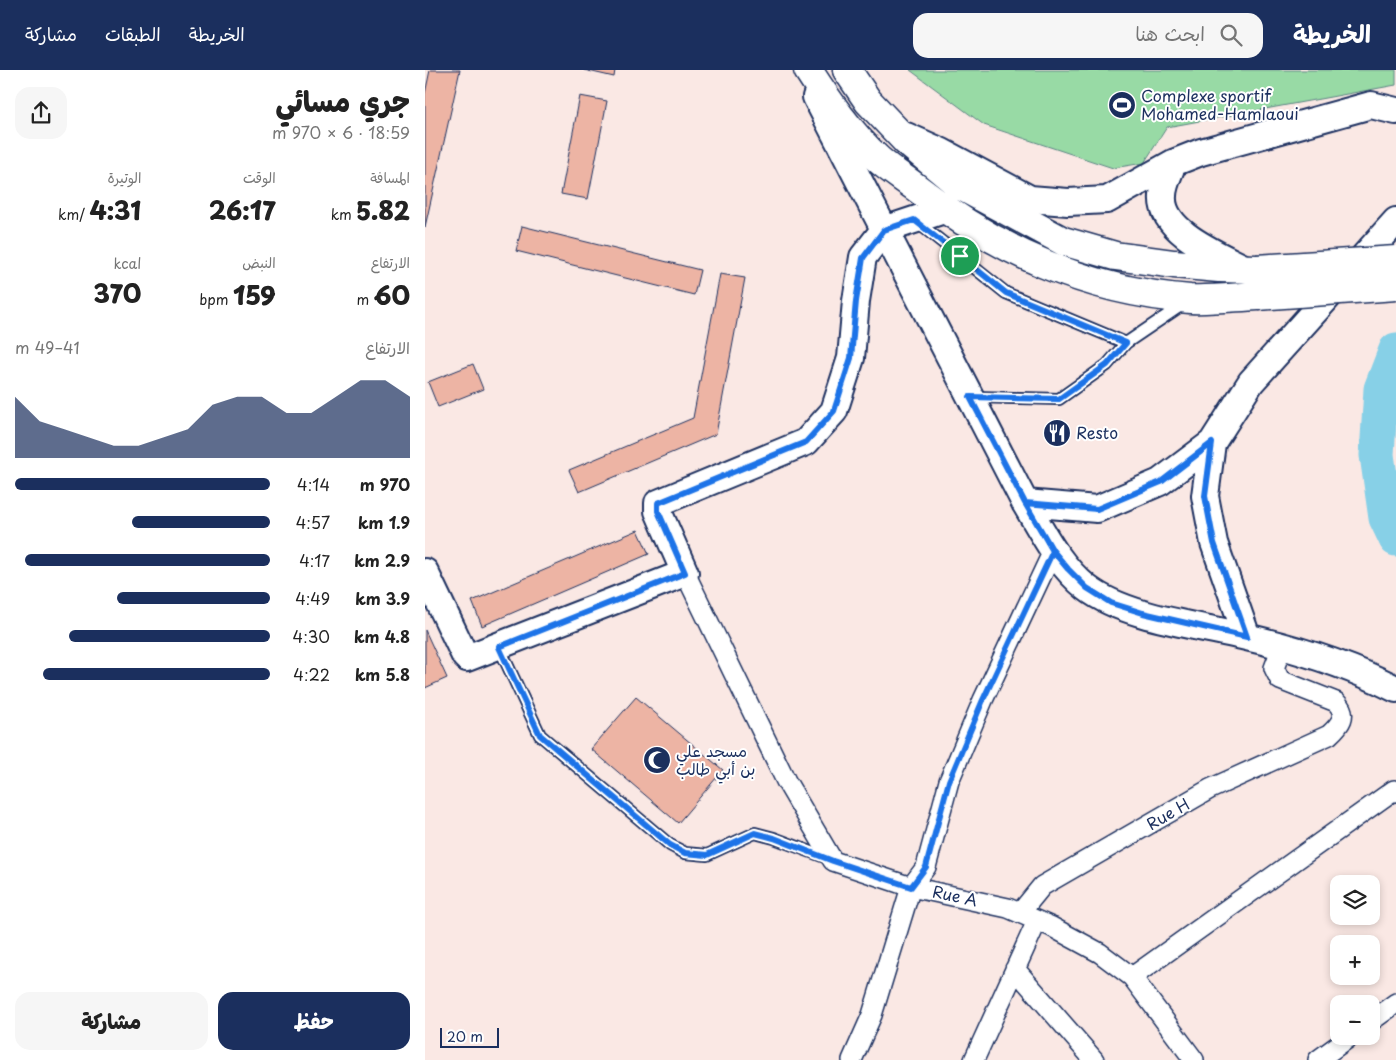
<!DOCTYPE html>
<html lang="ar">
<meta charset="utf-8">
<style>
body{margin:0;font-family:"Playpen Sans","Playpen Sans Arabic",sans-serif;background:#f6f6f6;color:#222;direction:rtl;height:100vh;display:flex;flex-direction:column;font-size:19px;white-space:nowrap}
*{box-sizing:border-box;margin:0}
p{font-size:16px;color:#767676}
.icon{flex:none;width:28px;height:28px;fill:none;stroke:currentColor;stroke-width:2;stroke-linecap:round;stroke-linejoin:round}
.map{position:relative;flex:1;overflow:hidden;direction:ltr}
.details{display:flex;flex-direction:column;background:#fff;width:425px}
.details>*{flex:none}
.controls{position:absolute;left:905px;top:805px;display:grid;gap:10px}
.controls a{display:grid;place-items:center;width:50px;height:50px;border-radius:10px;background:#fff;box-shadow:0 2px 8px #0003;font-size:25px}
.scale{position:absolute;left:15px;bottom:12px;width:59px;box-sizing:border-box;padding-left:5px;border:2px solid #1b2f5e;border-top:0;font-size:14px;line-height:18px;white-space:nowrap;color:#1b2f5e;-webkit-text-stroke:4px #fff;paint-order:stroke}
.pin{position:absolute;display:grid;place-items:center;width:42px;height:42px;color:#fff;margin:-21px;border:2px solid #fff;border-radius:50%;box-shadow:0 1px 5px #0007}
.round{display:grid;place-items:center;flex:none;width:52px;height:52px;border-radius:15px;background:#f6f6f6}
.headline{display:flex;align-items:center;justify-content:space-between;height:85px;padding:0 15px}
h1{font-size:28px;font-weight:800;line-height:38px}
.metrics{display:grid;grid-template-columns:repeat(3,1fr);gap:8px;height:85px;padding:5px 15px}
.metrics div{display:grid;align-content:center}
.metrics b{font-size:25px;font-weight:800}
.metrics small{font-size:14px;font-weight:400}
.metrics p{font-size:14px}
.chart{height:140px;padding:10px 15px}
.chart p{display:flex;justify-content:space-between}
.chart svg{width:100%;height:90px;margin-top:5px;fill:#1b2f5e;opacity:.7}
.button{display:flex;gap:10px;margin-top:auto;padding:10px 15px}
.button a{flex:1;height:58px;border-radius:15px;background:#1b2f5e;color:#fff;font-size:20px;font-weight:800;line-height:58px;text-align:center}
.button a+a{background:#f6f6f6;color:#222}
ul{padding:0 15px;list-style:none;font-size:16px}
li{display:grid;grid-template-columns:80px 60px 1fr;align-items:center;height:38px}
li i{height:12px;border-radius:6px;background:#1b2f5e}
header{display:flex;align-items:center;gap:30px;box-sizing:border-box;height:70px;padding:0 25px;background:#1b2f5e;color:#fff}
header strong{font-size:24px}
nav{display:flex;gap:28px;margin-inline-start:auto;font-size:18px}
.search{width:350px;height:45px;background:#f6f6f6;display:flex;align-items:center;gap:12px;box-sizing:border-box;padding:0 18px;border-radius:15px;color:#767676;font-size:19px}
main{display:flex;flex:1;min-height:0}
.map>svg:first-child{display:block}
</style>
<header>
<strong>الخريطة</strong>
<div class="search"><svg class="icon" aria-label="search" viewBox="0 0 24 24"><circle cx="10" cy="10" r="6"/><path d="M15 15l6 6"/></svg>ابحث هنا</div>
<nav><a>الخريطة</a><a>الطبقات</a><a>مشاركة</a></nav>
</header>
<main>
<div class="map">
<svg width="971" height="990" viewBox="0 0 971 990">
<rect width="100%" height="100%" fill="#fae8e4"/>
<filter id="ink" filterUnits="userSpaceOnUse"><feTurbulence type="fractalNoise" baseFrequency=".02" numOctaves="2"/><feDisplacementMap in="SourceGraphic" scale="10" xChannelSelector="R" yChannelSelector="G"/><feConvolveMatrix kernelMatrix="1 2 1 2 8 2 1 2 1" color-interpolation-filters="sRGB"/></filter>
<g filter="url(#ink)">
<path fill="#98daa5" stroke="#5a8482" d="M485,0h486v15l-229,42 -23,36 -31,5 -129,-43z"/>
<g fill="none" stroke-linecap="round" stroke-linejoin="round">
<path stroke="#87d0e7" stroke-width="35" d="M971,280l-15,39 -4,66 9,63 10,21"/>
</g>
<path fill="#edb4a4" stroke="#1b2f5e" d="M5,0h30l-35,157v-133z
M159,0h31l-1,7z
M155,26l27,5 -19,98 -27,-5z
M97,156l178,44 -6,25 -178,-44z
M295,204l25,4 -29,156 -137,58 -10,-22 124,-52z
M48,294l10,25 -45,18 -10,-25z
M213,460l11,24 -167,72 -10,-25z
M0,560l22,48 -22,10z
M211,627l87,73 -45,53 -87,-74z"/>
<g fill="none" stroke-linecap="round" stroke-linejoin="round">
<g stroke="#1b2f5e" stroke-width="14">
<path id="lane" d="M492,152l89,71 120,50 59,-40
M549,327l85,2 48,-34 19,-22
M74,577l41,88 130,110 15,8 22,2 48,-22 19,5 56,21"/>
</g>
<g stroke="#1b2f5e" stroke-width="22">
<path id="street" d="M260,503l101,208 47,80 78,26 97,21 44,19 48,26 32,24 62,83
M595,843l22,-27 168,-97 119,-54c11,-10 20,-20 7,-33l-56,-22 -6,-12 8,-21
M590,899l79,91
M707,907l262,-187 2,2
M946,951l25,-18
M427,990l20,-45 39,-128 15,-20 23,-86 34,-81 70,-149
M549,990l63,-139
M893,990l33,-24"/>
</g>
<g stroke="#1b2f5e" stroke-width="30">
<path id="secondary" d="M391,27l209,406c18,30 34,63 62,85 39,30 111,37 159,49 52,12 103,28 150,52
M481,66l36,16 88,47 38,3 39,-2 66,-37 28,-11 170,-47 25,6
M748,93c-4,11 -10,22 -10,33 -3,36 57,59 83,73
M600,433l72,6 63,-27 52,-39
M0,502l40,84 2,2 218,-85 -27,-62v-8l148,-61 28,-31 17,-53 5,-57 7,-44 21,-27 60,-20
M822,567l-33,-94 -9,-47 7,-53 39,-61 145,-161"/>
</g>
<g stroke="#1b2f5e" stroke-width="31">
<path id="highway" d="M383,0c20,31 42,63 70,89 11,10 24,18 36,27 82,64 171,105 276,113 22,1 46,-2 68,-3
M422,0l21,31 39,41 52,43 104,56 52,15 59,8 45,4 38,1"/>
</g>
<use href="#lane" stroke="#fff" stroke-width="10"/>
<use href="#street" stroke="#fff" stroke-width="19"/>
<use href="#secondary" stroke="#fff" stroke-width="26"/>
<use href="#highway" stroke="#fff" stroke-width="28"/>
<g stroke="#1b2f5e" stroke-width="31" stroke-linecap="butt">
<path id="highway-bridge" d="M832,199l139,-9
M833,226l138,-10"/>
</g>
<use href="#highway-bridge" stroke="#fff" stroke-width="28"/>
</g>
</g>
<g fill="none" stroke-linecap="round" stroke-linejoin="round" filter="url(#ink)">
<g stroke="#fff" stroke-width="10">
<path id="route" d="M535,186l-46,-36 -30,10 -21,28 -7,43 -5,57 -17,53 -28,31 -148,61v8l27,62 -186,74 41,88 130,110 15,8 22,2 48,-22 19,5 59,23 78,26 15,-20 23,-86 34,-81 70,-149 -28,-48 72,6 64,-27 51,-39 -7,53 9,47 33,94 -104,-24 -32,-10 -24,-15 -19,-19 -15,-18 -28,-48 -55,-106 89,2 48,-34 19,-22 -120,-50 -46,-37"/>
</g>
<use href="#route" stroke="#1a73e8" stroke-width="6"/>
</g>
<defs>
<g id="stadium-disc" transform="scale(1.4375)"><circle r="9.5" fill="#1b2f5e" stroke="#fff"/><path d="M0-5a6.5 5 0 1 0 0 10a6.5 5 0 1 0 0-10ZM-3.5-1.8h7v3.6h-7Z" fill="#fff"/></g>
<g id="restaurant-disc" transform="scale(1.4375)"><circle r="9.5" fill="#1b2f5e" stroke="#fff"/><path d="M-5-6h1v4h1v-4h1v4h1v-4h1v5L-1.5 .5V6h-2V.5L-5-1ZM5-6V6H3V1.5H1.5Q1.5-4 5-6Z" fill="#fff"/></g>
<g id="mosque-disc" transform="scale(1.4375)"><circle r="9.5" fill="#1b2f5e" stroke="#fff"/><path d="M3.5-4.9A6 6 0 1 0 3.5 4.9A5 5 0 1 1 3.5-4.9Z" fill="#fff"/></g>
</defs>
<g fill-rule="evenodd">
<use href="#stadium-disc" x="697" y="35"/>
<use href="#restaurant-disc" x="632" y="363"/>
<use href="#mosque-disc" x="232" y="690"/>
</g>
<g text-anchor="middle" stroke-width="4" stroke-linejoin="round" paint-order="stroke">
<g font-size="16" fill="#1b2f5e" stroke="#fff" text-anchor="start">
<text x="716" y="32">Complexe sportif<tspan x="716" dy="18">Mohamed-Hamlaoui</tspan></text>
<text x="651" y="369">Resto</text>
<text x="251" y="687">مسجد علي<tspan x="251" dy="18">بن أبي طالب</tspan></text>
</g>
<g font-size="16" fill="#1b2f5e" stroke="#fff">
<text transform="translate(743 744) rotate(-30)" y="6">Rue H</text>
<text transform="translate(530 826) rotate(12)" y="6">Rue A</text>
</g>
</g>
</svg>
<div class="controls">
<a><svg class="icon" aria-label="layers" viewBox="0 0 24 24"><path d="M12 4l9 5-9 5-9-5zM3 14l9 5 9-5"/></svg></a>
<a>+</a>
<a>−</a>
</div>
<div class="scale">20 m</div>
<div class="pin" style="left:535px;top:186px;background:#1e9e55"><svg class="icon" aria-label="arrive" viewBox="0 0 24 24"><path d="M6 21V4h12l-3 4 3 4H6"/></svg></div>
</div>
<section class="details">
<div class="headline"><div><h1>جري مسائي</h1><p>18:59 · 6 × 970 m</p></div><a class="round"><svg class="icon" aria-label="share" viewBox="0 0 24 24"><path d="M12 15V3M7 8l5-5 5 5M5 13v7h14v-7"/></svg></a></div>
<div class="metrics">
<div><p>المسافة</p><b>5.82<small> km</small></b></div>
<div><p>الوقت</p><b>26:17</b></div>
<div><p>الوتيرة</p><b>4:31<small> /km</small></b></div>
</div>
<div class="metrics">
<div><p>الارتفاع</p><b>60<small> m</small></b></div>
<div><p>النبض</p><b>159<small> bpm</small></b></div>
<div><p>kcal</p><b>370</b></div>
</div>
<div class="chart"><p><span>الارتفاع</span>41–49 m</p>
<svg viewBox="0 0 160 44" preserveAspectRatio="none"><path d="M0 44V14L10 26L20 30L30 34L40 38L50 38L60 34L70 30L80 18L90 14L100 14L110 22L120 22L130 14L140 6L150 6L160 14V44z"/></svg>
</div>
<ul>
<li><b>970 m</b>4:14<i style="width:100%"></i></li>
<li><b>1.9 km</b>4:57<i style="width:54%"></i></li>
<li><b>2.9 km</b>4:17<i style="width:96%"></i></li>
<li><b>3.9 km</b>4:49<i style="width:60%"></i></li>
<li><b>4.8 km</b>4:30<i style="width:79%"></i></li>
<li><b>5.8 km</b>4:22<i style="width:89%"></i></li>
</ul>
<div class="button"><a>حفظ</a><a>مشاركة</a></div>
</section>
</main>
